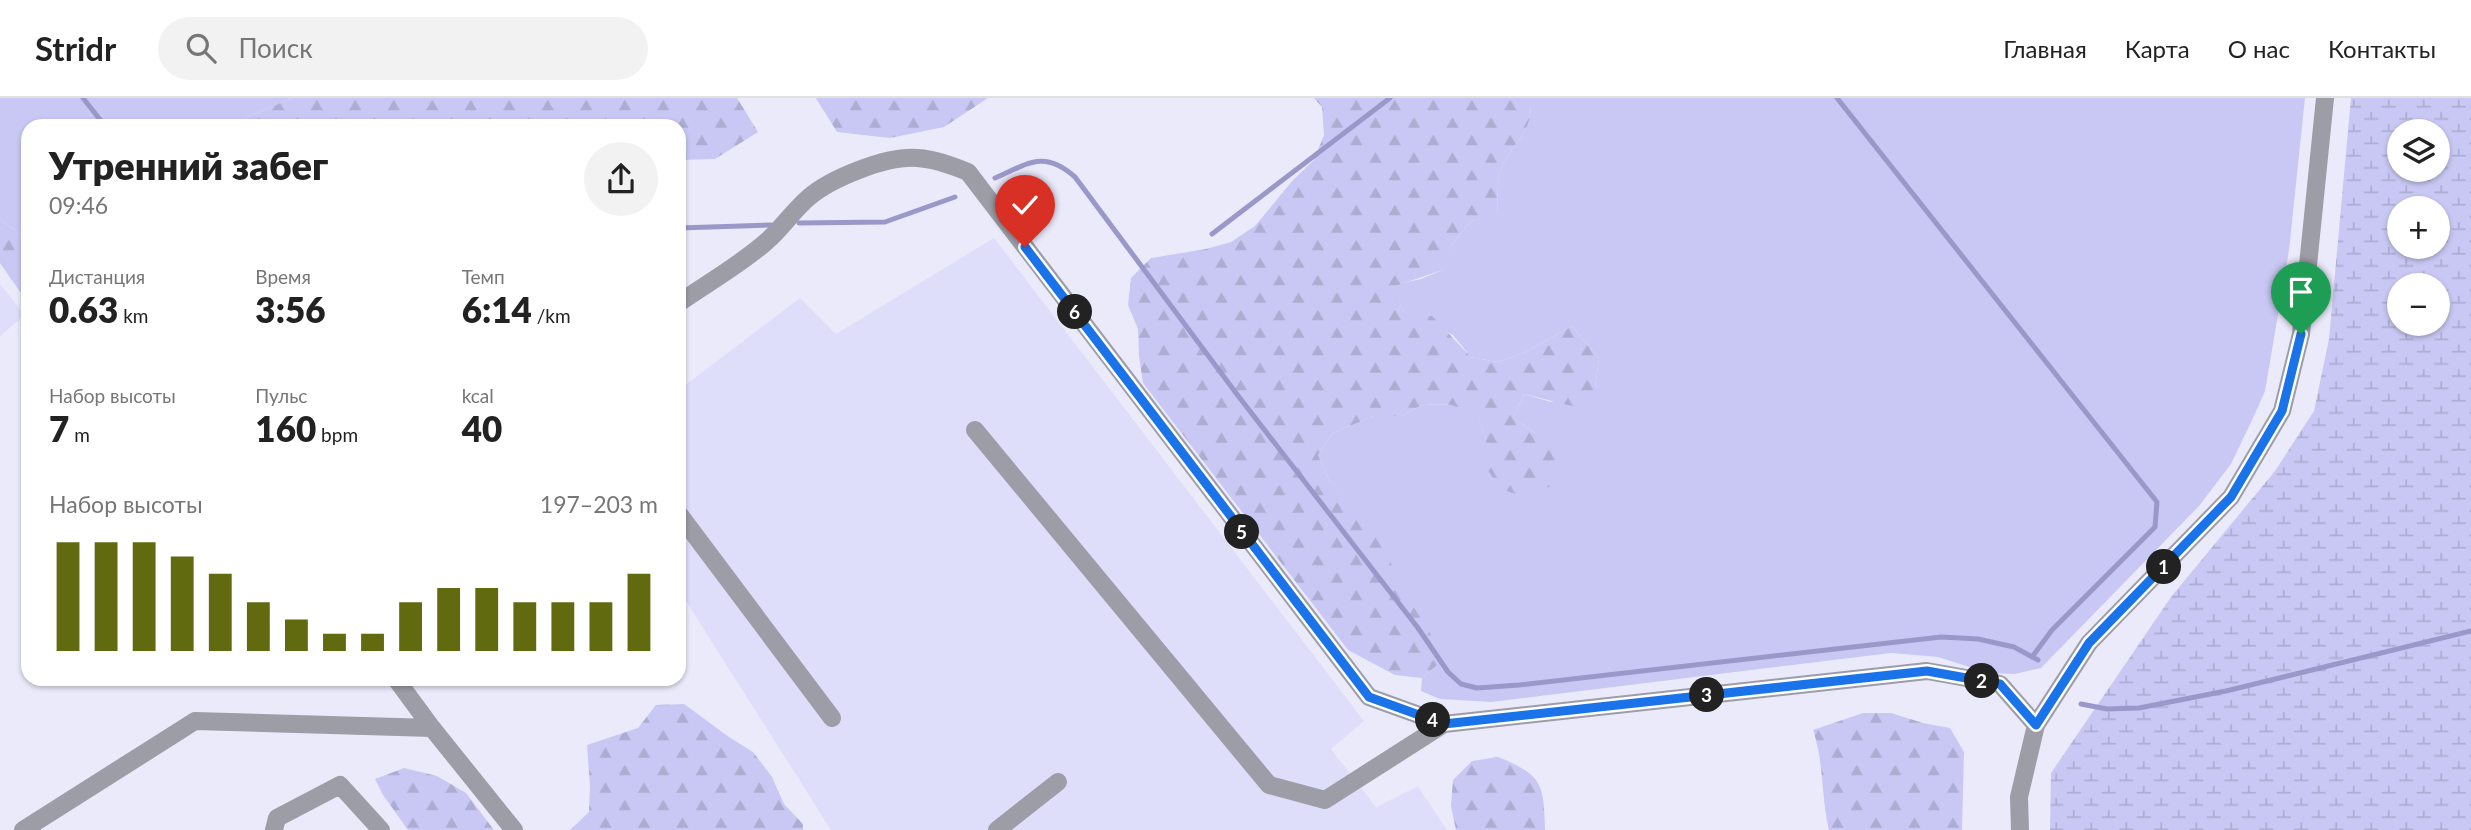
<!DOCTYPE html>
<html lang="ru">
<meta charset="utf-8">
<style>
body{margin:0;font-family:Lato,sans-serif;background:#f2f2f2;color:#222;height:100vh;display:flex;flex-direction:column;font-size:26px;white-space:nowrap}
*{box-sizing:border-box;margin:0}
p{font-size:23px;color:#767676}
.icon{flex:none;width:38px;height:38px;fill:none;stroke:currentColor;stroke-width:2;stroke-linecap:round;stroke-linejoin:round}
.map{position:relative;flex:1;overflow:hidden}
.drawer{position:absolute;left:21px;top:21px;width:665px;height:567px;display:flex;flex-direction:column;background:#fff;border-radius:21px;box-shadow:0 2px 5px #0004}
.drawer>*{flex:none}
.buttons{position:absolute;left:2387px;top:21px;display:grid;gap:14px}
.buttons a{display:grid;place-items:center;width:63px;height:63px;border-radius:50%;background:#fff;box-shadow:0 2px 5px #0004;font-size:35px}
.pin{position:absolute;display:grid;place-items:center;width:60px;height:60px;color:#fff;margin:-72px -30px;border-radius:50% 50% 50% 0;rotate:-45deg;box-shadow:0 0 7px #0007}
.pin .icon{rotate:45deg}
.km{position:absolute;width:35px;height:35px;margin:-18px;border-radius:50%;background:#222;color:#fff;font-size:19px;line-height:35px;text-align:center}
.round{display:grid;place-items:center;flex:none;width:74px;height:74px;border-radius:37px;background:#f2f2f2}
.summary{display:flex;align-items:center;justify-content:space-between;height:119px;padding:0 28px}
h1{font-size:38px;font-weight:800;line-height:52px}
.figures{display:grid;grid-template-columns:repeat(3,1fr);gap:10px;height:119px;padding:7px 28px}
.figures div{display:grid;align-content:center}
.figures b{font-size:35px;font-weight:800}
.figures small{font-size:19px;font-weight:400}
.figures p{font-size:19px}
.chart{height:196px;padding:14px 28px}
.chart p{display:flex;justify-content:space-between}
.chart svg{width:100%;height:126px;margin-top:7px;stroke:#616a0f;stroke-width:6}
header{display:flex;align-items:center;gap:42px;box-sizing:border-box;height:98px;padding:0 35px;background:#fff;border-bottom:2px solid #e0e0e0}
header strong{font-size:33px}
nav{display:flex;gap:38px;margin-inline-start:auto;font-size:24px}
.search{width:490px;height:63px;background:#f2f2f2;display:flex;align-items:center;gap:18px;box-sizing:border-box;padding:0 24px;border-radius:38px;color:#767676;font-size:26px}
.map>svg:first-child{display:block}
</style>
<header>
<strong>Stridr</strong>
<div class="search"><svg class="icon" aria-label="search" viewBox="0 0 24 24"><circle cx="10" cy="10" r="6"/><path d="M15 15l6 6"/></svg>Поиск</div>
<nav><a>Главная</a><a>Карта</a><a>О нас</a><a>Контакты</a></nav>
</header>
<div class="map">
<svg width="2471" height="732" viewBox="0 0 2471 732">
<defs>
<pattern id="forest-firs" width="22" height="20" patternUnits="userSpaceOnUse" patternTransform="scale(1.75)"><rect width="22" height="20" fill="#c9c8f4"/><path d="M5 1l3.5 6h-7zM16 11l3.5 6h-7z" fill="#adacd2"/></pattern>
<pattern id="wetland-marsh" width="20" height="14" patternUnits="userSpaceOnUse" patternTransform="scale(1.75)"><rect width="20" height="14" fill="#c9c8f4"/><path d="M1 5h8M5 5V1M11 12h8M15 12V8" fill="none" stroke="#adacd2"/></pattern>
</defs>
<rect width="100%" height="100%" fill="#eaeafb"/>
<path fill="#dfdefa" d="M994,140l370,483 -33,28 45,58 42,-21 29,44h-616l-152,-240v-200l121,-92 36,36z
M0,186l25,31 -25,21z"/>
<path fill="#c9c8f4" d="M0,0h292l-65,28h-199v114l-28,-21z
M1531,0h774l-16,152 -24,141 -11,25 -23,48 -32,42 -158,162 -26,6 -27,-1 -50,-16 -47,-4 -400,49 -51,-3 -19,-8 1,-13 21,-18 -96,-160 -18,-20 -11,-25 15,-22 41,-17h27l23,-12 27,1 26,8 9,26v28l49,-34 -22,-15 11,-24 27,8 44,-14 4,-29 -27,-33 -48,27 -27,9 -26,-5 -18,-22 -50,-23 -9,-27 27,-6 24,-10 8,-26 18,-22 26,-5c1,-16 -1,-40 7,-54 15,-27 28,-29 27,-64z"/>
<path fill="url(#forest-firs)" d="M292,0h445l21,34 -43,27 -36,1v-34h-452z
M816,0h172l-44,29 -54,11 -53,-6z
M1314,0h217c1,35 -12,37 -27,64 -8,15 -6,38 -7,55l-26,4 -18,22 -7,26 -51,17 8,26 29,4 39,41 26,5 27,-9 48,-27 27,33 -4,29 -19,19 -52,-13 -11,24 22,15 20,24 -4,29 -25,11 -26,-8 -14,-22v-28l-9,-25 -26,-9 -27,-1 -23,12h-27l-41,17 -15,22 11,25 38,40 64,115 12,25 -21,18 -27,-3 -47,-25 -205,-267 -4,-27 -1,-27 -10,-24 3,-27 20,-20 55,-9 25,-7 24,-16 38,-46 21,-20 10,-25 -2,-28z
M0,121l28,21v63l-28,-40z
M684,606l45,33 24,15 19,25 12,27 19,20v6h-233l19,-18 1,-26 -3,-41 51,-17 18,-23z
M1863,615h28l32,10 27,5 14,24 -2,78h-133c-8,-33 -5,-68 -16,-100z
M1498,659c44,18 46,26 47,73h-89l-5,-24 2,-26 19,-19z
M404,670l33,8 29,17 28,37h-86l-25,-35 -8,-16z"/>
<path fill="url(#wetland-marsh)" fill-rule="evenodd" d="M2351,0h120v732h-421l1,-57 120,-176 104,-126 39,-60 15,-72zM2399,33h39v39h-39zM2399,110h39v39h-39zM2399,187h39v39h-39z"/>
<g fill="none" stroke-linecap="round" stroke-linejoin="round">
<path stroke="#9a98c8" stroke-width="5" d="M83,0l22,28
M1837,0l320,404 -2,25 -103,103 -20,27
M995,80c34,-15 49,-28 80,-1l164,220 179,231 30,44 13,12 16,4 42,-3 422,-48 37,2 36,8 24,13
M799,125l86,-1 70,-25
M679,130l92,-3
M1212,136l178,-136
M2081,606l26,5 32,-1 87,-17 245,-60"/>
<path stroke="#9d9da8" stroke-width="18" d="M679,205c27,-19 64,-40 88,-62 15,-13 26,-30 41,-43 23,-20 78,-42 109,-40 18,1 34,7 51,14l401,525 75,27 483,-53 73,13 36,41
M975,332l294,355 56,15 119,-76
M679,416l153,204
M432,630l82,102
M23,732l172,-109 237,7 -36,-49
M274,732l3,-12 63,-33 41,45
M997,732l61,-48
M2020,732l-1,-33 17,-72 53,-82 142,-146 51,-86 19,-77 24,-236"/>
</g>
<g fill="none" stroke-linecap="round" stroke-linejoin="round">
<g stroke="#fff" stroke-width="14">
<path id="route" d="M1025,149l344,450 75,27 483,-53 73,13 36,41 53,-82 142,-146 51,-86 19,-77"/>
</g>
<use href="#route" stroke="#1a73e8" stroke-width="9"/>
</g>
</svg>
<div class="buttons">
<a><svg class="icon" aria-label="layers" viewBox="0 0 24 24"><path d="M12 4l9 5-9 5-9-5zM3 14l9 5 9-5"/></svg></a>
<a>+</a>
<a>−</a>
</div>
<div class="pin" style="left:2301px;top:236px;background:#1e9e55"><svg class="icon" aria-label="arrive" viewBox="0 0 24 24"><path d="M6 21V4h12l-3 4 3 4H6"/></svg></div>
<div class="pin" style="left:1025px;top:149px;background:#d93025"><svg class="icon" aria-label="check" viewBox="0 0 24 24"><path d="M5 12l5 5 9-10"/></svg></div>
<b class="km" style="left:2164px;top:469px">1</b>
<b class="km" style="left:1982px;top:583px">2</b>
<b class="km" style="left:1707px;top:597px">3</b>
<b class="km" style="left:1433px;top:622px">4</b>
<b class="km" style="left:1242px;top:434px">5</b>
<b class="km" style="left:1075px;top:214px">6</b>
<section class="drawer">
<div class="summary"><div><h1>Утренний забег</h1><p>09:46</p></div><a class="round"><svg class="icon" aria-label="share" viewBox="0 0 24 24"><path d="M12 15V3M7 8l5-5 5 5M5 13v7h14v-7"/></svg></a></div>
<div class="figures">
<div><p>Дистанция</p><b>0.63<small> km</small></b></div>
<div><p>Время</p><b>3:56</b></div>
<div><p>Темп</p><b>6:14<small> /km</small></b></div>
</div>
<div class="figures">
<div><p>Набор высоты</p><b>7<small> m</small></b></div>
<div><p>Пульс</p><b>160<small> bpm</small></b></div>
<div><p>kcal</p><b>40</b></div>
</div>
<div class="chart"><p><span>Набор высоты</span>197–203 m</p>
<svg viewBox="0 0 160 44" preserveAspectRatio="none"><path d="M5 44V6M15 44V6M25 44V6M35 44V11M45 44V17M55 44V27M65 44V33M75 44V38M85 44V38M95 44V27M105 44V22M115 44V22M125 44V27M135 44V27M145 44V27M155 44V17"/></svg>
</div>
</section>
</div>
